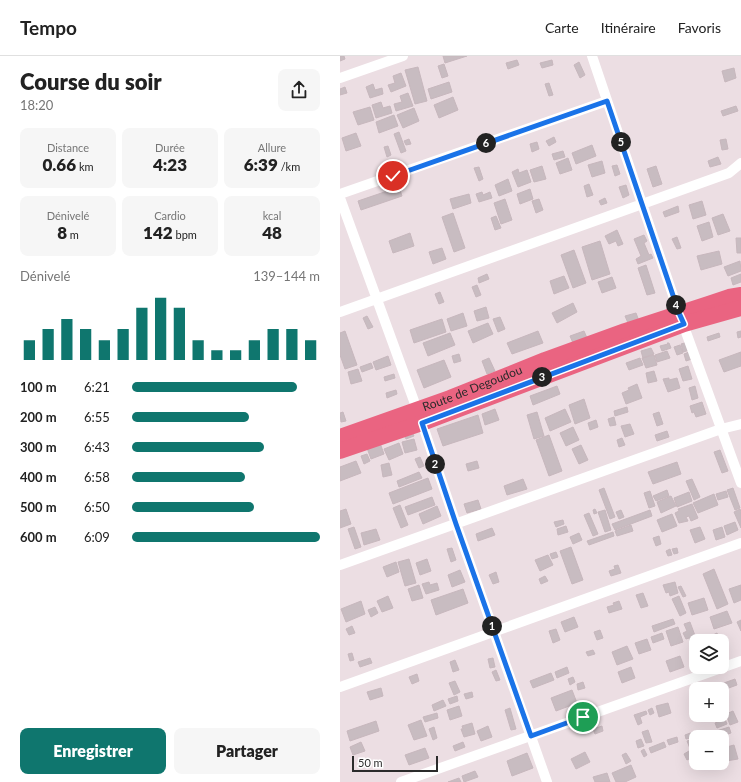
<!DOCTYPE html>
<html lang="fr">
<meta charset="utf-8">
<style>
body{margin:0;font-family:Lato,sans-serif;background:#f6f6f6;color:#222;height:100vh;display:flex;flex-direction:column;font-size:15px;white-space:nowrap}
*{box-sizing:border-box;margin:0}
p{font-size:13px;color:#767676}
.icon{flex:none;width:22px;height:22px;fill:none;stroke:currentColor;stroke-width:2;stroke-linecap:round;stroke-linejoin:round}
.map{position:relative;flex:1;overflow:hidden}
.drawer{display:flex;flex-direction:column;background:#fff;width:340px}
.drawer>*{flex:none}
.controls{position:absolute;left:349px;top:578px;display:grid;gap:8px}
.controls a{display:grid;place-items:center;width:40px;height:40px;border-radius:8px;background:#fff;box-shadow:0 4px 16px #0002;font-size:20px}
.scale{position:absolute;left:12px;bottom:10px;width:86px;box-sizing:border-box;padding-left:4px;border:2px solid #2b2b2b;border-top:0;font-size:11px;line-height:14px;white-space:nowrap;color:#2b2b2b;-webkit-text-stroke:3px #fff;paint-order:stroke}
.pin{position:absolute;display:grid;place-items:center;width:34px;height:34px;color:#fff;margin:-17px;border:2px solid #fff;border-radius:50%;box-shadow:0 1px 4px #0007}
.km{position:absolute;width:20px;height:20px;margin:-10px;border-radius:50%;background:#222;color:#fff;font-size:11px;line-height:20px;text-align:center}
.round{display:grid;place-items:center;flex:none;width:42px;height:42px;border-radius:8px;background:#f6f6f6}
.headline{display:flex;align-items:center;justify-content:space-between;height:68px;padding:0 20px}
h1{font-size:22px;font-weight:800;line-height:30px}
.stats{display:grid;grid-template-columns:repeat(3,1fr);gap:6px;height:68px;padding:4px 20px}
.stats div{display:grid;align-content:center;border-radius:8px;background:#f6f6f6;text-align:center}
.stats b{font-size:17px;font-weight:800}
.stats small{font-size:11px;font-weight:400}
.stats p{font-size:11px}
.chart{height:112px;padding:8px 20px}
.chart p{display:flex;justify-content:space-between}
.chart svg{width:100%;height:72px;margin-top:4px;stroke:#0f766e;stroke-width:6}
.button{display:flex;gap:8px;margin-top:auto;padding:8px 20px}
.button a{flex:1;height:46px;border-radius:8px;background:#0f766e;color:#fff;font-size:16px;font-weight:800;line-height:46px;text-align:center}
.button a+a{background:#f6f6f6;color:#222}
ul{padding:0 20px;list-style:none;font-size:13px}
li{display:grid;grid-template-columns:64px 48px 1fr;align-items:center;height:30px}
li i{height:10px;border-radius:5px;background:#0f766e}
header{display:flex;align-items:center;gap:24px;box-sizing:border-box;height:56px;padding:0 20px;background:#fff;border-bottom:1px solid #e0e0e0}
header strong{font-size:19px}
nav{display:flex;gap:22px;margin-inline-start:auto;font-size:14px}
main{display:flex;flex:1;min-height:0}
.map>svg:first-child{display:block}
</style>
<header>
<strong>Tempo</strong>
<nav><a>Carte</a><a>Itinéraire</a><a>Favoris</a></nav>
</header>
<main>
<section class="drawer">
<div class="headline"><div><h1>Course du soir</h1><p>18:20</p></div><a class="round"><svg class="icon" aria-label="share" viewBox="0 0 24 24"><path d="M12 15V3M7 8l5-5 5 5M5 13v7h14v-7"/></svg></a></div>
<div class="stats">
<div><p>Distance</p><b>0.66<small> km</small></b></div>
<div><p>Durée</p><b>4:23</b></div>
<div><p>Allure</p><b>6:39<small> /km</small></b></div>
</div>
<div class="stats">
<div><p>Dénivelé</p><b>8<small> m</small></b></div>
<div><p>Cardio</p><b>142<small> bpm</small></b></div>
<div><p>kcal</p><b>48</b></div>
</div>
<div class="chart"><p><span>Dénivelé</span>139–144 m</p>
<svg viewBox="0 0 160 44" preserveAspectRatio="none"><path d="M5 44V32M15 44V25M25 44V19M35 44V25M45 44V32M55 44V25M65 44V12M75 44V6M85 44V12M95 44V32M105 44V38M115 44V38M125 44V32M135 44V25M145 44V25M155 44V32"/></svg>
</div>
<ul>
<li><b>100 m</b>6:21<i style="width:88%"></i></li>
<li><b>200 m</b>6:55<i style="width:62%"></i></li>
<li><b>300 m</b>6:43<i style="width:70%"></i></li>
<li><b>400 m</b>6:58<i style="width:60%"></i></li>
<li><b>500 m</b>6:50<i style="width:65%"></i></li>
<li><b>600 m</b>6:09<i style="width:100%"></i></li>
</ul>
<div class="button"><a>Enregistrer</a><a>Partager</a></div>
</section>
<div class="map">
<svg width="401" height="726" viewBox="0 0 401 726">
<rect width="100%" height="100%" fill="#ecdee3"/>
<path fill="#c8bcc1" stroke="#c7b7bd" d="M0,0h4l1,3 -5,2z
M103,0h24l-22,7z
M177,4l2,5 -11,4 -2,-6z
M212,4l1,5 -11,3 -2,-5z
M239,6l6,13 -5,3 -6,-13z
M104,8l4,12 -6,2 -4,-12z
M78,11l9,34 -12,3 -10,-34z
M394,12l2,10 -11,4 -3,-11z
M61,17l5,13 -15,6 -3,-7 7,-2 -2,-7z
M109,26l3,10 -21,7 -3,-10z
M209,27l4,12 -4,1 -4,-12z
M33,28l2,6 7,-2 1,6 -13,4 -4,-11z
M5,31l2,6 -7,2v-6z
M68,37l5,13 -17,5 -2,-7 8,-2 -2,-6z
M113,41l5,13 -19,8 -5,-13z
M41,46l2,6 7,-2 2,7 -16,5 -4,-13z
M396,50l2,5 -15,5 -2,-5z
M30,51l4,13 -16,5 -5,-13z
M74,52l5,13 -16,7 -6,-13z
M54,59l4,11 -19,7 -3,-11z
M59,76l7,19 -5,2 -7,-19z
M16,77l5,13 -15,5 -4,-13z
M214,81l2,5 -7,4 -3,-5z
M69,83l2,5 -5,1 -2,-4z
M386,83l2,10 -6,1 -2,-10z
M197,86l2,7 -7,3 -2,-8z
M252,89l4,11 -20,8 -4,-11z
M48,90l3,9 -4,2 -3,-10z
M223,95l2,6 -11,3 -2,-6z
M378,101l3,7 -11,3 -2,-6z
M228,102l4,12 -12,4 -4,-11z
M262,105l3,12 -13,4 -4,-12z
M277,109l3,9 -5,2 -3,-10z
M202,110l4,13 -12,3 -4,-12z
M316,110l6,18 -9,3 -6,-18z
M139,111l4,12 -4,2 -5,-13z
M178,113l1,4 8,-3 4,12 -13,5 -6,-15z
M168,123l4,12 -13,5 -4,-11z
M249,128l4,11 -6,2 -3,-11z
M286,129l3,10 -6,3 -4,-11z
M59,131l3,9 -41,14 -3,-9z
M190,133l3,10 -13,5 -3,-10z
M142,136l1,3 7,-3 2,6 -13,4 -3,-8z
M129,138l2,9 -18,6 -3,-10z
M265,142l2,5 -6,2 -2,-4z
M165,143l7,21 -11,4 -7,-21z
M199,143l4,11 -7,3 -4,-12z
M362,145l4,14 -13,4 -4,-14z
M338,150l1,6 -14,5 -2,-5z
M113,157l12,35 -11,4 -12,-35z
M383,158l7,17 -12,4 -6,-17z
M156,160l5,12 -6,2 -4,-12z
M369,166l4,15 -11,4 -5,-15z
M277,174l6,14 -5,2 -2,-5 -7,3 -4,-8z
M70,177l4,13 -21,7 -4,-12z
M304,179l3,6 -3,2 5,12 2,-1 2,4 -15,6 -2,-5 5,-3 -7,-17z
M337,181l4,11 -4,1 -5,-10z
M396,182h5v15h-4z
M260,185l10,33 -18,6 -10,-33z
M102,192l4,11 -13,5 -4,-12z
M234,194l12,33 -13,5 -12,-33z
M379,195l3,13 -21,6 -4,-14z
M400,205l1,10 -13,5 -4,-9z
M306,209l9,28 -8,2 -9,-27z
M147,218l2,5 -10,4 -1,-5z
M401,218v8l-8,3 -2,-7z
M224,220l5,12 -15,6 -4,-13z
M272,221l4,11 -14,5 -4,-11z
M137,229l4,10 -5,2 -4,-10z
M100,236l4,10 -5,2 -4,-10z
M233,247l4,9 -20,11 -5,-10z
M146,251l3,11 -12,3 -3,-10z
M123,257l4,13 -16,5 -4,-12z
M296,257l3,8 -11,2 -3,-7z
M27,260l6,11 -5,2 -5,-11z
M160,261l5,12 -7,3 -5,-13z
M102,263l4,13 -32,11 -4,-13z
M148,267l5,11 -20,9 -5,-12z
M5,275l12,34 -12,4 -5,-14v-22z
M198,275l5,12 -31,11 -5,-11z
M244,275l3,7 -14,5 -3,-7z
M401,275v6l-3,1 -1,-6z
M110,277l5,12 -27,11 -5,-13z
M379,277l1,4 -12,4 -1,-4z
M348,286l2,8 -7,2 -2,-8z
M327,287h2l2,5 -9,3 -2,-5 8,-2z
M340,289l3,8 -6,2 -3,-8z
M311,292l3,6 -11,4 -2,-7z
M327,295l3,7 -13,4 -2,-7z
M349,296l3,7 -6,2 -2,-7z
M401,296v14l-17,6 -5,-12z
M119,298l2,7 -7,2 -2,-7z
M314,299l3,10 -11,3 -4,-10z
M48,300l3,9 -15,5 -3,-8z
M149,302l6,13 -8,3 -5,-13z
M300,302l3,7 -14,5 -3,-7z
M104,304l7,17 -27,11 -7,-18z
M31,307l2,5 -11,4 -2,-5z
M348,310l4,13 -9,2 -4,-12z
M18,313l4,12 -11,3 -3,-12z
M314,315l3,10 -9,2 -2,-10z
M54,318l1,4 -10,3 -1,-4z
M329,322v2l8,-2 3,10 -12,4 -5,-13z
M297,328l5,14 -16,6 -4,-11 7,-3 -1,-2z
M217,330l3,8 -27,11 -3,-9z
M355,330l3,12 -6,2 -3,-12z
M56,334l1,4 -10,4 -1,-5z
M244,343l6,19 -15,6 -6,-19z
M362,346l4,12 -10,3 -2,-5 -2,1 -2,-7z
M287,351l1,5 -13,4 -1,-5z
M155,353l4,11 -14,5 -3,-11z
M225,353l6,13 -21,9 -5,-13z
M3,356l3,9 -5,1 -1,-9z
M197,356l7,24 -10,3 -7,-24z
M319,356l4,12 -6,2 -4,-12z
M138,359l5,18 -40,13 -6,-17z
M274,361l2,8 -6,1 -2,-7z
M256,364l2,7 -8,3 -2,-7z
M290,368l4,10 -9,3 -4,-11z
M233,371l6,13 -13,6 -6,-13z
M327,375l2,6 -12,4 -2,-6z
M72,376l2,4 -8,3 -2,-4z
M209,379l13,36 -13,5 -13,-36z
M282,382l3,7 -6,2 -2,-7z
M74,383l3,11 -12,3 -3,-11z
M40,387l4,11 -13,5 -4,-11z
M59,387l4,11 -14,6 -5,-11z
M241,389l7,15 -9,4 -7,-15z
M380,394l8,21 -6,2 -8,-21z
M27,398l3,7 -6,3 -3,-8z
M80,401l4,9 -5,2 -4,-9z
M16,405l5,12 -21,8v-14z
M137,405l2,7 -11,3 -2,-7z
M337,406l4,12 -28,10 -5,-12z
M49,407l3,12 -9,2 -2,-12z
M79,416l3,6 -23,9 -2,-6z
M88,422l4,11 -39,15 -4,-11z
M183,423l4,10 -20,6 -3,-9z
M352,423l8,18 -6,3 -8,-19z
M264,432l11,29 -5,2 -11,-29z
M393,432l7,20 -5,2 -8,-20z
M327,434l2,6 -13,5 -3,-5z
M310,435l5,15 -6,2 -5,-15z
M386,435l2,6 -10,3 -2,-6z
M349,436l3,9 -15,6 -3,-9z
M374,438l4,11 -20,8 -5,-10z
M331,440l5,10 -15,7 -4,-11z
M92,441l3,8 -27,10 -3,-8z
M138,444l3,9 -14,4 -3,-9z
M352,448l6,14 -7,3 -2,-5 -3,1 2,4 -9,2 -4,-10 4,-2 -1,-2z
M60,449l8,20 -7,3 -8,-20z
M97,450l4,10 -18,8 -4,-10z
M6,453l5,15 -11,4v-17z
M255,453l2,4 -3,1 -1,-4z
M400,453l1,3v16l-7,-16z
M265,454l6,20 -6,2 -7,-20z
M281,454l3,7 -5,2 -3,-7z
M310,454l2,6 -37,14 -3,-6z
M249,457l9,21 -5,2 -9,-21z
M332,458l5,12 -15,6 -5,-12z
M223,464l1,4 -8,3 -2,-5z
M395,466l3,8 -11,5 -3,-9z
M291,469l2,6 -16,5 -2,-5z
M226,470l2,6 -10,3 -1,-6z
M14,471l7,20 -6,2 -7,-20z
M360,471l5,12 -10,4 -5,-13z
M382,471l3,10 -9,3 -3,-10z
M152,472l3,7 -17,6 -2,-7z
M36,473l4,11 -16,5 -3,-12z
M273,476l1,4 -25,9 -2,-4z
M239,477l3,7 -9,4 -3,-7z
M319,480l2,8 -5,2 -3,-8z
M231,491l12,33 -11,4 -12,-33z
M112,492l4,12 -5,2 -4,-13z
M337,492l1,5 -4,1 -2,-5z
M330,493l2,6 -4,1 -2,-5z
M216,496l2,5 -6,2 -2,-5z
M208,499l5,10 -13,6 -5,-11z
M69,503l7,24 -11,3 -7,-24z
M87,503l4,12 -11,4 -4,-12z
M56,506l3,10 -12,5 -4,-10z
M278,509l3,8 -10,3 -2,-5 6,-2 -1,-3z
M374,513l14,35 -11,5 -14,-35z
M120,514l5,12 -13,5 -4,-12z
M156,516l3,10 -6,2 -4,-9z
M205,520l3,5 -7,3 -2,-5z
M89,526l1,3 7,-2 2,7 -13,4 -4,-10z
M335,526l3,11 -8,3 -1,-4 -3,1 -3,-8z
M79,529l4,13 -11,3 -4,-12z
M401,529v15l-7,3 -5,-14z
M341,530l5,10 -3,1 -5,-10z
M123,533l5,14 -32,12 -5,-15z
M303,537l5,13 -7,2 -5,-13z
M48,540l5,12 -11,4 -5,-11z
M339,540l7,17 -6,3 -8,-17z
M364,542l4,12 -16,5 -4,-12z
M21,545l4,13 -19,8 -5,-13z
M279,545l3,8 -13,4 -2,-6 7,-2 -1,-2z
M35,551l3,6 -7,4 -3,-7z
M387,555l5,12 -18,6 -4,-12z
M234,561l4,10 -13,5 -4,-10z
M333,563l2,5 -21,8 -2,-6z
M401,564v11l-4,-9z
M350,566l7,19 -6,2 -2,-5 -3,1 -3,-6 4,-2 -3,-7z
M12,570l3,7 -6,2 -3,-6z
M338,571l5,15 -12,4 -5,-15z
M216,573l4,11 -7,3 -4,-12z
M260,574l3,8 -6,2 -3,-8z
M322,577l2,6 -11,4 -2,-6z
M377,577l2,5 -5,1 -1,-4z
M307,583l4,11 -12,4 -4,-11z
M287,590l6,13 -16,6 -5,-13z
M253,594l2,4 -7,2 -2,-4z
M12,597l2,7 -4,1 -2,-7z
M340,600l4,11 -14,5 -4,-11z
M30,602l2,5 -12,4 -2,-5z
M153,602l2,9 -5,1 -2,-9z
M115,604l4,10 -6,2 -3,-10z
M227,611l2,6 -12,5 -2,-6z
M291,611l4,11 -13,5 -4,-11z
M156,614l4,10 -4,1 -4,-9z
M211,617l3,7 -21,8 -3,-7z
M77,618l2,7 -7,3 -3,-7z
M233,621l2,5 -5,3 -2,-6z
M395,623l2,6 -14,5 -2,-6z
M115,625l5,11 -6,3 -5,-12z
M243,626l2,6 -7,2 -1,-6z
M41,632l2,8 -13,4 -3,-8z
M232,634l5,13 -21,8 -5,-13z
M132,636l1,5 -7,2 -2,-5z
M117,640l1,5 -8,3 -2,-5z
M103,644l3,6 -12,5 -2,-6z
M328,647l3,10 -12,4 -3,-11z
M119,650l3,10 -12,4 -3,-10z
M170,652l6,21 -5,1 -6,-20z
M312,652l2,5 -4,2 -2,-5z
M306,655l1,3 -7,3 2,6 -4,2 -4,-10z
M393,655l5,11 -8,3 -4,-11z
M97,657l1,5 -13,4 -2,-5z
M385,663l2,5 -10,4 -2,-5z
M81,664l6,16 -13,4 -6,-15z
M36,665l3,10 -29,10 -3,-10z
M132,667l3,11 -11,3 -3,-8h2l-1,-3z
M148,670l4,11 -11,4 -4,-10z
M262,670l1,5 -8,3 -2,-5z
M94,671l3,11 -4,2 -4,-11z
M389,671l2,6 -12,4h-12v-3z
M308,674l4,12 -6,1 -4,-11z
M353,676l2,5 -9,2 -1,-4z
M337,681l1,5 -9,3 -2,-5z
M301,683l3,7 -6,2 -2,-7z
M353,683l3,10 -5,2 -4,-10z
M21,686l4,9 -12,4 -3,-8z
M123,686l2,5 -10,4 -2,-5z
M324,686l2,5 -15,6 -2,-5z
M394,689l4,14 -12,2 -3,-13z
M85,692l4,10 -20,7 -4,-10z
M304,693l3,6 -3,2 -3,-6z
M349,695l4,6 -6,3 -3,-6z
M245,696l5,10 -14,7 -5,-10z
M187,697l6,15 -21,8 -5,-15z
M286,697l5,8 -5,3 -4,-9z
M291,709l5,12 -11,5h-9l-4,-9z
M135,715l3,6 -14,5 -2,-6z
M267,717l3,9h-15l-2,-5z
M119,722l2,4h-13z"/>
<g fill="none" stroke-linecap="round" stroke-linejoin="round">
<path stroke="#fff" stroke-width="10" d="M252,0l87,257 62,170
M0,22l63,-22
M0,138l267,-93
M0,142l82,225 34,101 91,258
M0,256l389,-139 12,-10
M0,509l381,-136 20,-5
M0,631l401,-144
M61,726l340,-121"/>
<g stroke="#ea6481" stroke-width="16">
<path id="s1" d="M0,381l110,-39 95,-38 80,-29 83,-27 21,-7 12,-2"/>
<path d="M0,395l82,-28 262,-99 57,-16"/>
</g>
</g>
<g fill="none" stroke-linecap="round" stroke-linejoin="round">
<g stroke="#fff" stroke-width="8">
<path id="route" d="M53,120l214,-75 72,212 5,11 -262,99 34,101 75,212 52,-19"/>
</g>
<use href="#route" stroke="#1a73e8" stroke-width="5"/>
</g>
<g text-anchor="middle" stroke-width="3" stroke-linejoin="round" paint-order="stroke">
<g font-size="12" fill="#2b2b2b" stroke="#fff">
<text dy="4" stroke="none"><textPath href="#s1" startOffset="141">Route de Degoudou</textPath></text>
</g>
</g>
</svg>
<div class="controls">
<a><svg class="icon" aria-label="layers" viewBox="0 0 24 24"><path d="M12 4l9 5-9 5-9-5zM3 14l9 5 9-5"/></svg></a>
<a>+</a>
<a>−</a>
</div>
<div class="scale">50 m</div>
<div class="pin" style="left:243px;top:661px;background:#1e9e55"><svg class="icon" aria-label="arrive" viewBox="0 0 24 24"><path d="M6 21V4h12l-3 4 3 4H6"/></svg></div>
<div class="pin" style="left:53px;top:120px;background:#d93025"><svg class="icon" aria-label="check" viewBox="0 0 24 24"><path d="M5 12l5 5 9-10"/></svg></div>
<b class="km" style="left:152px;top:570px">1</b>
<b class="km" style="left:95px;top:408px">2</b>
<b class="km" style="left:202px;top:321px">3</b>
<b class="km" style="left:336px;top:249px">4</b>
<b class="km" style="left:281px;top:86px">5</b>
<b class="km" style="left:146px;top:87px">6</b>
</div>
</main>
